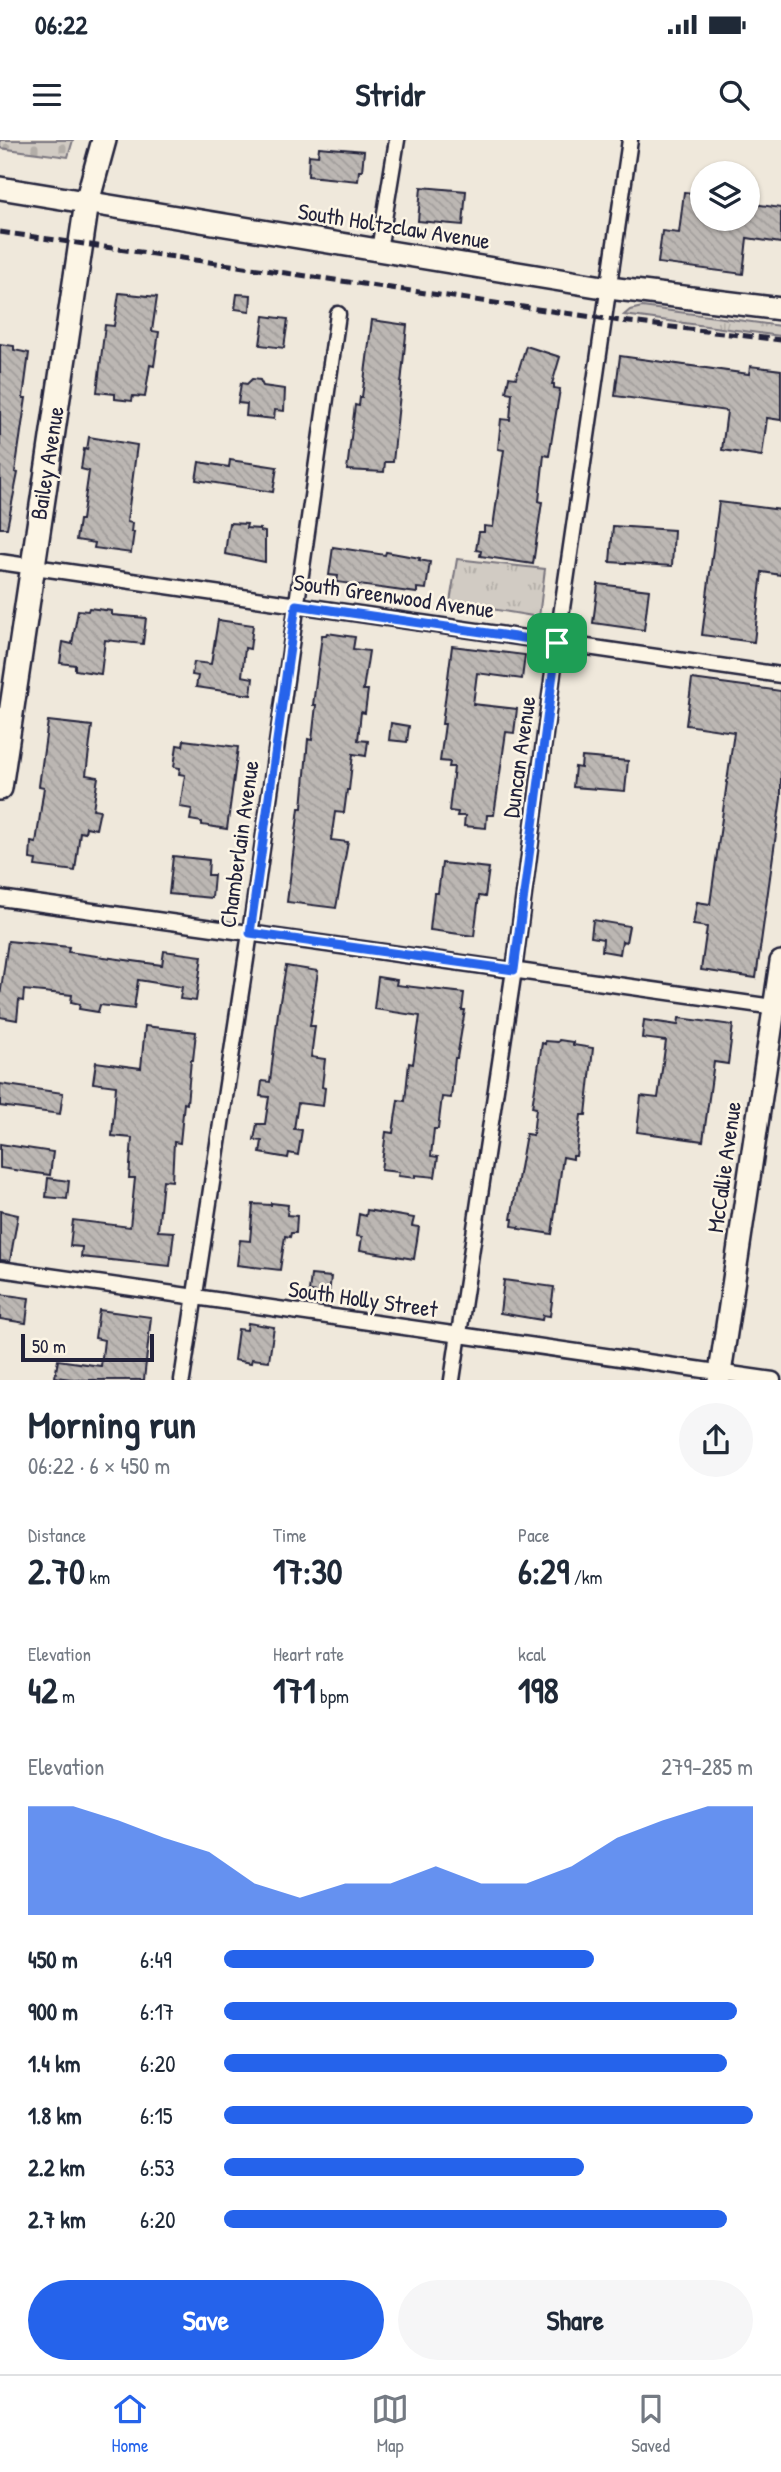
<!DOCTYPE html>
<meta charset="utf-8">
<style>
body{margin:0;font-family:"Patrick Hand",sans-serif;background:#f6f6f7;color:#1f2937;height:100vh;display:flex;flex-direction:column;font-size:26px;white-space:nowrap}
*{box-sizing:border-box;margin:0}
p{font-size:23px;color:#747a83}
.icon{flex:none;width:38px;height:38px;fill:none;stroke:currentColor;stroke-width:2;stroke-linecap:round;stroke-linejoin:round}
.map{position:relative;height:1240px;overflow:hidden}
.panel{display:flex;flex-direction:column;background:#fff;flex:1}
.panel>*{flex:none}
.buttons{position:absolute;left:690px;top:21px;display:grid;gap:14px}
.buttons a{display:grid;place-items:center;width:70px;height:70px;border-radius:50%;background:#fff;box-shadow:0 2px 5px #0004;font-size:35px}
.scale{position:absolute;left:21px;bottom:18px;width:133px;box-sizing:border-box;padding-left:7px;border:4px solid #22223b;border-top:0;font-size:19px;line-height:24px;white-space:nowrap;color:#22223b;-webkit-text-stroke:5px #fcf5e5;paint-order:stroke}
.pin{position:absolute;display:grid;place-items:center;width:60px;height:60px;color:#fff;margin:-30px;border-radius:14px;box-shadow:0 4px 10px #0006}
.round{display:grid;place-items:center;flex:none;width:74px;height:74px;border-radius:37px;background:#f6f6f7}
.head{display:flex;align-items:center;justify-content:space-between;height:119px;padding:0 28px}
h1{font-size:38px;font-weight:800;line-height:52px}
.metrics{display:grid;grid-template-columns:repeat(3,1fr);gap:10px;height:119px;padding:7px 28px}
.metrics div{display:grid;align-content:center}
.metrics b{font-size:35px;font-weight:800}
.metrics small{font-size:19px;font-weight:400}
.metrics p{font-size:19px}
.chart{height:196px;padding:14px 28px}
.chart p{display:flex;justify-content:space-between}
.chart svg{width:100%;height:126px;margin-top:7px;fill:#2563eb;opacity:.7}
.primary-button{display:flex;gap:14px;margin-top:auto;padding:14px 28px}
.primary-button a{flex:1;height:80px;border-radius:42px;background:#2563eb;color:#fff;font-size:28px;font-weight:800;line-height:80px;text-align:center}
.primary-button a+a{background:#f6f6f7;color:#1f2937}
ul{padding:0 28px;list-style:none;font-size:23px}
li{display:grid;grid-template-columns:112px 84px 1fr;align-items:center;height:52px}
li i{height:18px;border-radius:9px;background:#2563eb}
.status{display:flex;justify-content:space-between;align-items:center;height:49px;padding:0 35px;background:#fff;direction:ltr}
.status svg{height:19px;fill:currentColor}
header{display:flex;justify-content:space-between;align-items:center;height:91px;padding:0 28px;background:#fff;font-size:32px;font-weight:800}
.tabs{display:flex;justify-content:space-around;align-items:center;height:98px;border-top:2px solid #e0e1e3;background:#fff;font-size:19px;color:#747a83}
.tabs a{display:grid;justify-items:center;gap:4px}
.tabs .current{color:#2563eb}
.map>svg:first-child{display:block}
</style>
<div class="status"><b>06:22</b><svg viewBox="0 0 49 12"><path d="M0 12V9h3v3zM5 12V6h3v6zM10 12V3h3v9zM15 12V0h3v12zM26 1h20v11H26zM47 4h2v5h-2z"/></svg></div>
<header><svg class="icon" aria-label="menu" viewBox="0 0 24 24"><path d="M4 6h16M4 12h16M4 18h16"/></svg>Stridr<svg class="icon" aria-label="search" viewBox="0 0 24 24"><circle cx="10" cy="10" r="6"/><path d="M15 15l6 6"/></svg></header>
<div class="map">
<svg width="781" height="1240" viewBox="0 0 781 1240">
<defs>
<pattern id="grass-tufts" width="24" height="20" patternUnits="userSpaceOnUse" patternTransform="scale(1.75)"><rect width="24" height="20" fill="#d1cbc3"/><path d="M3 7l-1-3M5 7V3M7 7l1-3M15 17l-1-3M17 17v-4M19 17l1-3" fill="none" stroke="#b3aea8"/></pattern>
<pattern id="cemetery-stones" width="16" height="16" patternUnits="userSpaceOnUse" patternTransform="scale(1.75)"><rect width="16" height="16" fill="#d1cbc3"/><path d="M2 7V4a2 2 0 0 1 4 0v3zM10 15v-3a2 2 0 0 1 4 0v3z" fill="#b3aea8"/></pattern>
<pattern id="building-back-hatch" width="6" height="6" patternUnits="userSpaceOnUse" patternTransform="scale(1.75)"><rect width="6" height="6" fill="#bcb7b3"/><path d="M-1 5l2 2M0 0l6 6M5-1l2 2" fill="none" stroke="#a19d9b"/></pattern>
</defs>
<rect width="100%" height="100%" fill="#efe8db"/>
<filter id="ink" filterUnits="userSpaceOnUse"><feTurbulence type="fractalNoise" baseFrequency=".0143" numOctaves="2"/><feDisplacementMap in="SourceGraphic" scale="14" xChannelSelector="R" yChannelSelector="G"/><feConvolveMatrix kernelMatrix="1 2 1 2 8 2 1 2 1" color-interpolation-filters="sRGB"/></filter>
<g filter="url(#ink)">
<path fill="url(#grass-tufts)" stroke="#7a767f" stroke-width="2" d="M642,167l139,19v10l-157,-21 6,-5z
M457,419l88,10 -6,48 -89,-15z"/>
<path fill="url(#cemetery-stones)" stroke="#7a767f" stroke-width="2" d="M0,0h73l-5,17 -68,-9z"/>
<path fill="url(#building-back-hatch)" stroke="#22223b" stroke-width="2" d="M319,7l45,4 -2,20h-3l-1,10 -50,-5 1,-21 9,1z
M421,47l45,4 -3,34 -45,-4z
M684,52l18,2v25h45v-16l34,5v35l-34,-5 -4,36 -85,-11 4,-32 17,2z
M119,153l38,4 -5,34 7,1 -5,34 -4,-1 -5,32 -12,-1 -1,5 -17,-2v-5l-18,-2 8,-67 9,1z
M237,154l14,1 -1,16 -15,-2z
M264,176l24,3 -4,29 -24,-3z
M372,180l35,5 -14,137h-8l-1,10 -37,-2 8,-65 4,1 1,-9h2z
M0,204l14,2v4l15,3 -6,45h3l-11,74 3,1 -11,55h-7z
M526,206l34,11 -8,27h2v4l6,1 -11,67 -5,-1 -5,46 3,1 -9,62 -53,-8 1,-5 -5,-1 3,-18h5v-6l9,1 11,-77 -6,-1 3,-30 9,1 2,-27 -6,-1 3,-15 7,1z
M620,216l129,18 1,-8 31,4v50l-14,-2 -5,38 -40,-6 5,-39 -112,-15z
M252,239l8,1 3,6 22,3 -1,22 -9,-1 -1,9 -28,-3 1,-12 -9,-1 3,-20 6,1z
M89,297l48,8 -10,77 5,1 -1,9h3l-3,21 -37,-5 1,-5 -19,-3 3,-20h3l7,-49 -8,-2 3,-20 3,1z
M230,320l47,7 -4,25 -77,-12 3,-18 30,5z
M719,362l62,8v65l-19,-3 -8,70 -52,-7z
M229,383l18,1 -1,4 14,1v2l5,1v30l-40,-8z
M613,386l61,4 -2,36 -62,-4z
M333,407l52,8 1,-3 34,6 -1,2 11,2 -4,27 -9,-1v5l-80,-11 1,-6 -9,-1z
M598,444l51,6 -5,40 -51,-7z
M89,468l23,3v4l34,3 -3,26 -38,-4 -4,34 -26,-4v-5l-15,-2 3,-21 9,2 6,-34 10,1z
M218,480l35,5 -3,24 -5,-1 -3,28 11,2 -2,17 -55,-8 2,-11 -6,-1 2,-13 17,2z
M327,493l28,4 -2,12 16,2 -6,39h5l-3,23 -4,-1 -3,28 10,1 -2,15 -13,-2 -4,36h-2l-3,23 -9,-1 -4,28 17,2 -12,66 -49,-6 12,-94h3l6,-69 4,1 4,-35h-3l9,-70h4z
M452,506l73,9 -3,24 -45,-6 -4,31 44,5 -3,24 -8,-1 -12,83h-7l-1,13 -22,-2 1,-10h-8l1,-4 -9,-1 5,-44h-5l1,-5 -10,-1 5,-37h-3z
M692,539l89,12v107l-25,180 -55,-8 6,-43 -14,-2 4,-23 13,2 24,-172 -48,-7z
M48,581l44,5 -6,49 12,2 -5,32 7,1 -4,19 -10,-2 -1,6 -5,-1 -5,39 -40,-5 1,-6 -6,-1 1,-17 5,1 8,-56 -5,-1z
M391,583l18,3 -2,16 -18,-2z
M184,600l54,7 -11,82 -25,-4v-3l-12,-2 2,-11 -12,-2 5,-32 -6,-1 1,-6 -6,-1 3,-22 6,1z
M582,617l46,4 -3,30 -52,-4 2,-20 6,1z
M173,716l36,4 -1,15h6l-2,23 -43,-4z
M442,723l47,5 -4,29 -6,-1 -5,40 -44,-6 4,-37h4z
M593,780l36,6 -3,16 -4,-1 -2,13 -18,-3 1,-12 -12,-2z
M8,801l61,6 -1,5 94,13 2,-14 38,5 -6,45 -16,-2 2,-12 -44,-7 -4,29 -34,-4 -2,7 -19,-3 1,-5 -9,-2 1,-7 -48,-5 -1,11 -4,-1 -2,20 -17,-3v-21z
M286,826l32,5 -8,55h5l-4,31 14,2 -3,28 3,1 -2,18 -25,-3 -4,26 8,1 -4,25 -9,-2 -1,5 -28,-5 2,-12 -8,-1 3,-16h8l4,-27 -9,-1 2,-15 8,1 8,-69z
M378,837l19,3 -1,5 68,8 -2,17h3l-8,48h-2l-4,40 -9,-1 -4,32h-4l-3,27 7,1 -3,20 -20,-2v3l-17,-2 1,-4 -18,-2 5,-38 7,1 5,-33 7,1 4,-38 4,1 7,-48 -46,-7z
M679,878l54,7 -5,39 -14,-2 -11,79 -66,-9 4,-36 17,2 8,-57 -24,-3 2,-18 34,5z
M145,886l51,6 -3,28h-2l-4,44 -3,-1 -4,40 -6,-1 -2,39 -9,-1 -5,51 16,1 -4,34 -89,-9 1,-10 -12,-1 3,-26 57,7 5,-49h-6l3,-40 -20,-2 4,-50 -23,-3 3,-21 45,6z
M559,900l14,2v3l20,3 -7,67h-5l-5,41h-3v3l-10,-2 -11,77 -33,-5v-2l-7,-1 1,-7h-2l15,-85 7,1 3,-27 -4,-1 10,-64 3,1v-3l13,1z
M0,944l63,9 -3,21 -60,-8z
M0,1004l53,8 -3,23 -50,-7z
M48,1038l21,3 -2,18 -21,-2z
M271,1063l17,2 -1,10 10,1 -1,17h-5l-1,4 -5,-1 -5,34 -43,-5 3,-25 10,1 3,-37 18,1z
M367,1070l47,8 -2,8 7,1 -5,32 -54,-9 2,-13 -6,-1 3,-22 7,2z
M0,1071l18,4 -8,46 -10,-1z
M311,1135l20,2 -2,17 -20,-2z
M504,1140l50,7 -4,29 -7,-1 -1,5 -42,-7z
M0,1154l29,4 -3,25 -26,-4z
M99,1170l52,7 -7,63h-64l-25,-3 3,-17 43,6 3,-26 -9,-2z
M248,1183l26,4 -5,34 -17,-2 -1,4 -17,-3 4,-31 9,1z"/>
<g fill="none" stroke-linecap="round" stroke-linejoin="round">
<g stroke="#22223b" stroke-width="19">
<path id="minor" d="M379,110l18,-110
M0,422l781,113
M0,758l781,110
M0,1129l773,111
M182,1240l68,-447 88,-619
M452,1240l62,-410 43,-327 73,-503"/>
</g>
<g stroke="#22223b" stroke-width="26">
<path id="secondary" d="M0,48l609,100 172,21
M719,1240l62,-418"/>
</g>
<g stroke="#22223b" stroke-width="28">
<path id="primary" d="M0,648l87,-586 17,-62"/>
</g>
<use href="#minor" stroke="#fcf5e5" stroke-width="14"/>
<use href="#secondary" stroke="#fcf5e5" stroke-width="21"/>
<use href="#primary" stroke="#fcf5e5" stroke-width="23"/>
<path stroke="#22223b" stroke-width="5" stroke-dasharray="10 5" stroke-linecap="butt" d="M0,92l621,89 160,19"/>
</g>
</g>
<g fill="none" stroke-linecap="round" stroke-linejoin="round" filter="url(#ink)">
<g stroke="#fff" stroke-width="14">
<path id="route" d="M296,465l261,38 -43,327 -264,-37z"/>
</g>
<use href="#route" stroke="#2563eb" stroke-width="9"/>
</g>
<g text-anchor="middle" stroke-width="5" stroke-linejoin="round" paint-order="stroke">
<g font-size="23" fill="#22223b" stroke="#fcf5e5">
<text transform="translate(394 86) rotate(9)" y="8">South Holtzclaw Avenue</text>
<text transform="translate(47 323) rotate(-81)" y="8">Bailey Avenue</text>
<text transform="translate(394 456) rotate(8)" y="8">South Greenwood Avenue</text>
<text transform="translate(519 617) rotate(-82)" y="8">Duncan Avenue</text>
<text transform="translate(239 704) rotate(-82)" y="8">Chamberlain Avenue</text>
<text transform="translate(724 1027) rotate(-82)" y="8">McCallie Avenue</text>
<text transform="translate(363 1159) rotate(8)" y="8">South Holly Street</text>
</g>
</g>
</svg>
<div class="buttons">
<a><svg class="icon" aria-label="layers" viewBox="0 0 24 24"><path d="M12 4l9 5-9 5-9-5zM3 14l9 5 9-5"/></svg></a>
</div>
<div class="scale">50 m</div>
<div class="pin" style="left:557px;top:503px;background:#1e9e55"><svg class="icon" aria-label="arrive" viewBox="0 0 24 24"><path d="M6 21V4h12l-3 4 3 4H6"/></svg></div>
</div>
<section class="panel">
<div class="head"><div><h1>Morning run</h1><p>06:22 · 6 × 450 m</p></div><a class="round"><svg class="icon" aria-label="share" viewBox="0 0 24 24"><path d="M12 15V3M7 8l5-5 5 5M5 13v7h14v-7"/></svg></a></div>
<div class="metrics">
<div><p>Distance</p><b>2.70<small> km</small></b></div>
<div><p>Time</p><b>17:30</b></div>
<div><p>Pace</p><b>6:29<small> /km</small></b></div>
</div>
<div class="metrics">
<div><p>Elevation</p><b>42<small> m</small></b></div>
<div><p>Heart rate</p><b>171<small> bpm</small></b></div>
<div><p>kcal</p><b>198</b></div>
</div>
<div class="chart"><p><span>Elevation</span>279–285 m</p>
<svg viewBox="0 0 160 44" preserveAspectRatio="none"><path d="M0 44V6L10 6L20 11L30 17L40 22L50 33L60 38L70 33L80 33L90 27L100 33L110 33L120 27L130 17L140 11L150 6L160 6V44z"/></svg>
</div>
<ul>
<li><b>450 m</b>6:49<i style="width:70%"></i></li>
<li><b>900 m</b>6:17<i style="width:97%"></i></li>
<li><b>1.4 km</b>6:20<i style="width:95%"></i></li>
<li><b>1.8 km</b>6:15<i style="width:100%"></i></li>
<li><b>2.2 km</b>6:53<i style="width:68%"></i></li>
<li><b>2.7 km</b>6:20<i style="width:95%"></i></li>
</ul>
<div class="primary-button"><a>Save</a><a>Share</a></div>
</section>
<nav class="tabs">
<a class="current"><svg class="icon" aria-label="home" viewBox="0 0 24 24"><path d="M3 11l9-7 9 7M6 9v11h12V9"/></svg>Home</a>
<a><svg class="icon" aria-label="map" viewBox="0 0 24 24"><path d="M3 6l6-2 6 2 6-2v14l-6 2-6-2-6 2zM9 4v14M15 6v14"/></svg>Map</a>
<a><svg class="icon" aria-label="saved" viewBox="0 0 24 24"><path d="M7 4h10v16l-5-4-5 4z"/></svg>Saved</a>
</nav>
